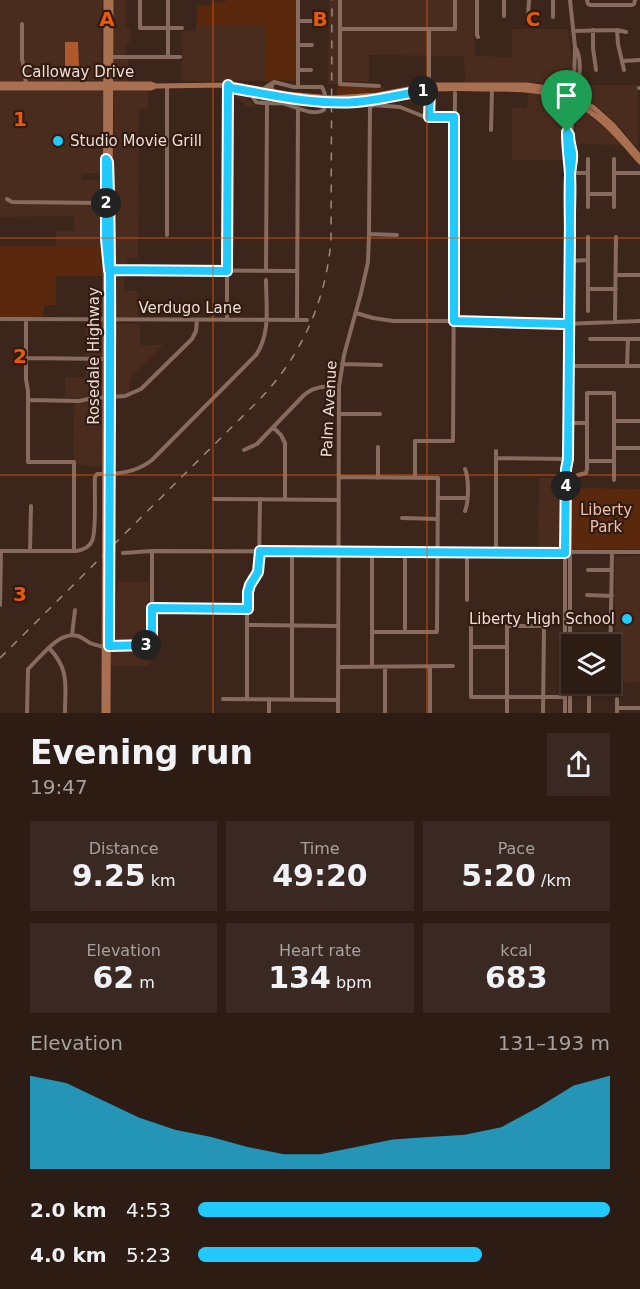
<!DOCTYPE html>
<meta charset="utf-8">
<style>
body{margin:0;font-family:"DejaVu Sans",sans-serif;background:#392922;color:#f1f3f6;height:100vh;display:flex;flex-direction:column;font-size:22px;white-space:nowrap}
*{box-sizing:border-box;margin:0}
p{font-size:20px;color:#a7a1a0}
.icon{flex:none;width:33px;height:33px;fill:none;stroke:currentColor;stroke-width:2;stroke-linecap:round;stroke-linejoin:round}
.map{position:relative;height:713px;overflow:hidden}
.drawer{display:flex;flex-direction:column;background:#2d1c14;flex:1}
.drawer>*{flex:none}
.controls{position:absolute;left:561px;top:634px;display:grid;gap:12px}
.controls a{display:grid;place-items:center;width:60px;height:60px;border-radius:0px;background:#2d1c14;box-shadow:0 2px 4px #0004,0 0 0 2px #483a34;font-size:30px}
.pin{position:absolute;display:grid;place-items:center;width:51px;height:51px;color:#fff;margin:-62px -26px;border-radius:50% 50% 50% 0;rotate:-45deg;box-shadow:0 0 6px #0007}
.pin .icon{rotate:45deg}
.km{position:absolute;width:30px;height:30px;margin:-15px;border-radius:50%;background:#222;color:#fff;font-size:16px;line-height:30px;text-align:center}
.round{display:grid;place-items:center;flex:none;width:63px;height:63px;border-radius:0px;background:#392922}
.summary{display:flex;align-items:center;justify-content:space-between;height:102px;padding:0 30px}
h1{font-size:33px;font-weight:600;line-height:45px}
.stats{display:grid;grid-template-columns:repeat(3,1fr);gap:9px;height:102px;padding:6px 30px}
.stats div{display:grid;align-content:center;border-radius:0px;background:#392922;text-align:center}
.stats b{font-size:30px;font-weight:600}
.stats small{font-size:16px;font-weight:400}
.stats p{font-size:16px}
.chart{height:168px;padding:12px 30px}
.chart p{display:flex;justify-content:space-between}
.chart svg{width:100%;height:108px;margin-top:6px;fill:#22c9fd;opacity:.7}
ul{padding:0 30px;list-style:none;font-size:20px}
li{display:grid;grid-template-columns:96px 72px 1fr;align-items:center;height:45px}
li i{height:15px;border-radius:8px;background:#22c9fd}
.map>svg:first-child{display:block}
</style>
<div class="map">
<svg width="640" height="713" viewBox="0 0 640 713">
<rect width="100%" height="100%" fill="#3c251a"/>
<path fill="#4a2c1e" d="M0,0h102l-1,78 -2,2 -99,2z
M113,0h13v27l4,1v14l-4,1v11l2,5v24h-13l-2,-2z
M329,0h145l1,56 37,1v-28h56l3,22 1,16 -3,21 -4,1 -27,-7h-73l-1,-26 -95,-1v27l-24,-1 -8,3h-9z
M267,24l-1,57h-84v-50h14v-6z
M580,85h58v60h-4l-13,-17 -24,-22 -17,-11 -1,-2z
M0,91h103v82h-22l1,7h21v66h-47v-15h19l-1,-15 -74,1z
M116,91h32v18h-9l-1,149h-11v11l-14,-2 1,-174z
M232,91l4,1 15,9 3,4 4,1h-14v-4h-3l-2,-3h-9v-6z
M528,93l24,4 13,5 2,3 -3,55h-52v-52h15z
M581,109l30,24 11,12 -48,-1 3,-33z
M114,273h10v18h14v26h-24l-2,-3v-40z
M103,300l-1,14 -13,1v-14z
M86,322l16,1v71l-17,3 -20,1v-21h20z
M116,324h24v21h23l-34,34v13l-7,3 -8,1 1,-71z
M96,400h6l1,2 -1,65 -25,-2 -4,-6 1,-56z
M539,478h24l-1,71h-24z
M640,556v126h-25v-125z
M118,582h31v62h-37z
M149,648v18h-38v-16l2,-1z"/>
<path fill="#5a280d" d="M226,0h70l2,81 -23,-1 -9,1v-56h-69v-20l15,1 1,-3 12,-1z
M337,86h37l5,3 4,-3 2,4 -24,4 -24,1z
M0,246h103v30h-47v29h-12l-1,13h-43z
M572,488l68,1v60h-69z"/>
<path fill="#af5a2d" d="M65,42h13l1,24h-14z"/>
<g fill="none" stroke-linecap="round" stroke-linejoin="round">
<path stroke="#866b5e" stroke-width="4" d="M140,0v28h42
M340,0v84l39,2
M477,0v35l1,2
M587,0l1,4 2,1h42l2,-1 1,-4
M504,16v-16
M528,17l1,-17
M553,17v-17
M298,21h14
M22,24v35l3,14 1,13
M340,29h115v-29
M429,29v88
M593,30v18l3,22
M617,30l1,14 6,26
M573,31l44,-1 9,2
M298,45h14
M110,57h70
M168,57v-57
M622,61l18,-1
M298,70h13
M167,86v149
M298,87v-87
M639,88h1
M263,89l11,-7 -3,5 3,5
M249,91l7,11
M256,102c8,2 16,1 25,1 13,2 30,14 43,7l1,-16 -3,-7h-28l-20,-5
M491,130l1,-41
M569,170l-2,-44 7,-45 1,-34 -5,-47
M570,173h18
M614,173h26
M588,194h26
M7,199l5,3 93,1
M588,207v-48
M614,207v-48
M369,234l28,1
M570,261l18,-1
M110,270l187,1
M266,271l1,-168
M616,275h24
M588,289h28
M588,311v-74
M356,313l17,5 20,3h111l5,2 55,1 76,-3
M0,319l307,1
M26,319v60l2,12v71h46v89
M227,320v-234
M297,320l1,-212
M615,321l1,-84
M590,339h50
M26,358l80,1
M342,364l39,1
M568,366h72
M627,366l1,-27
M110,397l15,-1 16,-7 51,-50 4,-8 1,-11
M28,400l51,1 19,-4 7,1
M339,414h41
M614,421h26
M568,423h19
M274,428l7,7 4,8v56
M614,448h26
M244,450l13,-6 47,-49c11,-9 21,-9 35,-8
M496,458l72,1
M587,461h27
M569,462l1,7v244
M110,474c16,-1 29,-4 42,-14l104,-105c15,-22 10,-50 10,-75
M578,475l8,-2 1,-4v-76h27v87
M339,477l99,1 -1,154h-65
M378,478v-31
M415,478v-37h38l2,-348
M438,498h29
M214,499l124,1
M465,511c4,-9 4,-33 0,-42
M402,518l36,1
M0,551h76c7,-1 13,-3 16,-10 5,-11 2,-49 3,-64l2,-3h8
M30,551l1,-45
M467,552v48
M496,552v-101
M123,553l29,-2 488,1
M588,570h24
M587,595l25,1
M0,605l1,-54
M152,608l95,1
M471,615v82h94
M587,621h24
M247,625l91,1
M405,632v-80
M72,635l3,-25
M109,646l40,-1 3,-1v-93
M471,647h36
M49,648c21,22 16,37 16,65
M338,667l115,-1
M372,667v-115
M610,671l2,-119
M223,699l115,1
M247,699v-104c2,-11 10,-18 12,-29l1,-67
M292,699v-147
M617,708h23
M27,713l1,-44c12,-11 31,-39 50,-33 4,1 8,5 12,7 5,2 10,3 14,4
M269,713v-14
M338,713l1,-326 5,-32 17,-62 7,-31 1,-28 1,-126 3,-3 27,2 25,10h30
M385,713v-46
M430,713v-46
M507,713v-87h37l-1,87
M565,713v-209l1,-35 2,-10 2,-286c3,-17 1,-34 2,-52 1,-19 15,-57 3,-74
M589,713v-21
M617,713v-14"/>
<path stroke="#a96f51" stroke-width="5" d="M0,84h151l5,2
M227,85l4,3c38,6 74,15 113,14 26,-1 50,-7 76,-11 22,-4 46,-2 68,-2 13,0 25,0 37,1 56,4 81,32 115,72
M0,88h151l5,-2 71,-1 4,-1 56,10 45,4 45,-3 52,-10h98l14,2 31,9 22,12 19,17 27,32
M104,713l2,-713
M108,713l3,-713"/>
<path stroke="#9c8980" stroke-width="1.5" stroke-dasharray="8 8" stroke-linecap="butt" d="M0,658l261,-260c41,-44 65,-97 70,-158l1,-240"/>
</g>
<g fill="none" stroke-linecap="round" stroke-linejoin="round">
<g stroke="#fff" stroke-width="12">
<path id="route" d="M567,132c0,15 2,28 3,42 1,14 0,28 0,42 0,35 -1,71 -1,106l-5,2 -110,-3v-204h-25l1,-27c-25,3 -49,10 -74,12 -43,3 -83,-7 -125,-14l-3,-3 -1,186 -117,-1h-1l-3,-31v-80l2,3c3,77 2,155 2,233 -1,84 -1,168 -1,251l41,-1 2,-1v-36l96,1v-17l2,-7 8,-13 2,-21 305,2 1,-84 2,-10c0,-74 1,-148 2,-222 0,-21 -1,-41 0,-61 0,-7 3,-15 2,-23 -1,-6 -3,-11 -3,-18l-2,-3"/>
</g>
<use href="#route" stroke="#22c9fd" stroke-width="8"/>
</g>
<path fill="none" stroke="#e8590c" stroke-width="1.5" stroke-opacity="0.55" d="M213,0v713M427,0v713M0,238h640M0,475h640"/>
<g fill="#22c9fd" stroke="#311b10" stroke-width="2">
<circle cx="58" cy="141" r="6"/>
<circle cx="627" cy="619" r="6"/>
</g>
<g text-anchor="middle" stroke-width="4.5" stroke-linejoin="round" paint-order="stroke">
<g font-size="15" fill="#edddd6" stroke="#311b10">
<text x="78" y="77">Calloway Drive</text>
<text x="190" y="313">Verdugo Lane</text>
<text transform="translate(94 356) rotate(-90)" y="5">Rosedale Highway</text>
<text transform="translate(329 409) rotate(-87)" y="5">Palm Avenue</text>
</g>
<g font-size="15" fill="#edddd6" stroke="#311b10" text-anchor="start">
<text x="70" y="146">Studio Movie Grill</text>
<text x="615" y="624" text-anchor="end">Liberty High School</text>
</g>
<g font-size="15" fill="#efc0aa" stroke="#311b10">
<text x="606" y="515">Liberty<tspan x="606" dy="17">Park</tspan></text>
</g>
</g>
<g font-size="20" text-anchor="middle" font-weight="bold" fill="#e8590c" stroke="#311b10" stroke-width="4.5" stroke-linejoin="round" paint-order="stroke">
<text x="107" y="26">A</text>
<text x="320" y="26">B</text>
<text x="533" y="26">C</text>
<text x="20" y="126">1</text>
<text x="20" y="363">2</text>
<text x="20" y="601">3</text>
</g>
</svg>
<div class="controls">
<a><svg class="icon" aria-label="layers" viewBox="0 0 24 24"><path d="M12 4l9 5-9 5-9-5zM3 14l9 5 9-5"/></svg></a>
</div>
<div class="pin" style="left:567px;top:132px;background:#1e9e55"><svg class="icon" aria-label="arrive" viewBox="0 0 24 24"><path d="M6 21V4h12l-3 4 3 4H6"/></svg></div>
<b class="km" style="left:423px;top:91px">1</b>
<b class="km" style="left:106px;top:203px">2</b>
<b class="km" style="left:146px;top:645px">3</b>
<b class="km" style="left:566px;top:486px">4</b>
</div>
<section class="drawer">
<div class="summary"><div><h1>Evening run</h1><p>19:47</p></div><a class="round"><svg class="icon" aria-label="share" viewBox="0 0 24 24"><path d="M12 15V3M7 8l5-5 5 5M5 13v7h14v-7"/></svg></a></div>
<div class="stats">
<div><p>Distance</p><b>9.25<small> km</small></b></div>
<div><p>Time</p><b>49:20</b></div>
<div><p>Pace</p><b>5:20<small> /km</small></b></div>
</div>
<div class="stats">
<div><p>Elevation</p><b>62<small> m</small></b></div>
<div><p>Heart rate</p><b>134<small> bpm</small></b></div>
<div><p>kcal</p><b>683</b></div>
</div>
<div class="chart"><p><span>Elevation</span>131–193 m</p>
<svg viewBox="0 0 160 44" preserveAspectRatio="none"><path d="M0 44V6L10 9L20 16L30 23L40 28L50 31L60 35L70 38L80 38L90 35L100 32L110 31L120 30L130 27L140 19L150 10L160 6V44z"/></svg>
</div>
<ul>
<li><b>2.0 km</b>4:53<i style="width:100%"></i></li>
<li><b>4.0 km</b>5:23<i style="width:69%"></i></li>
</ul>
</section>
